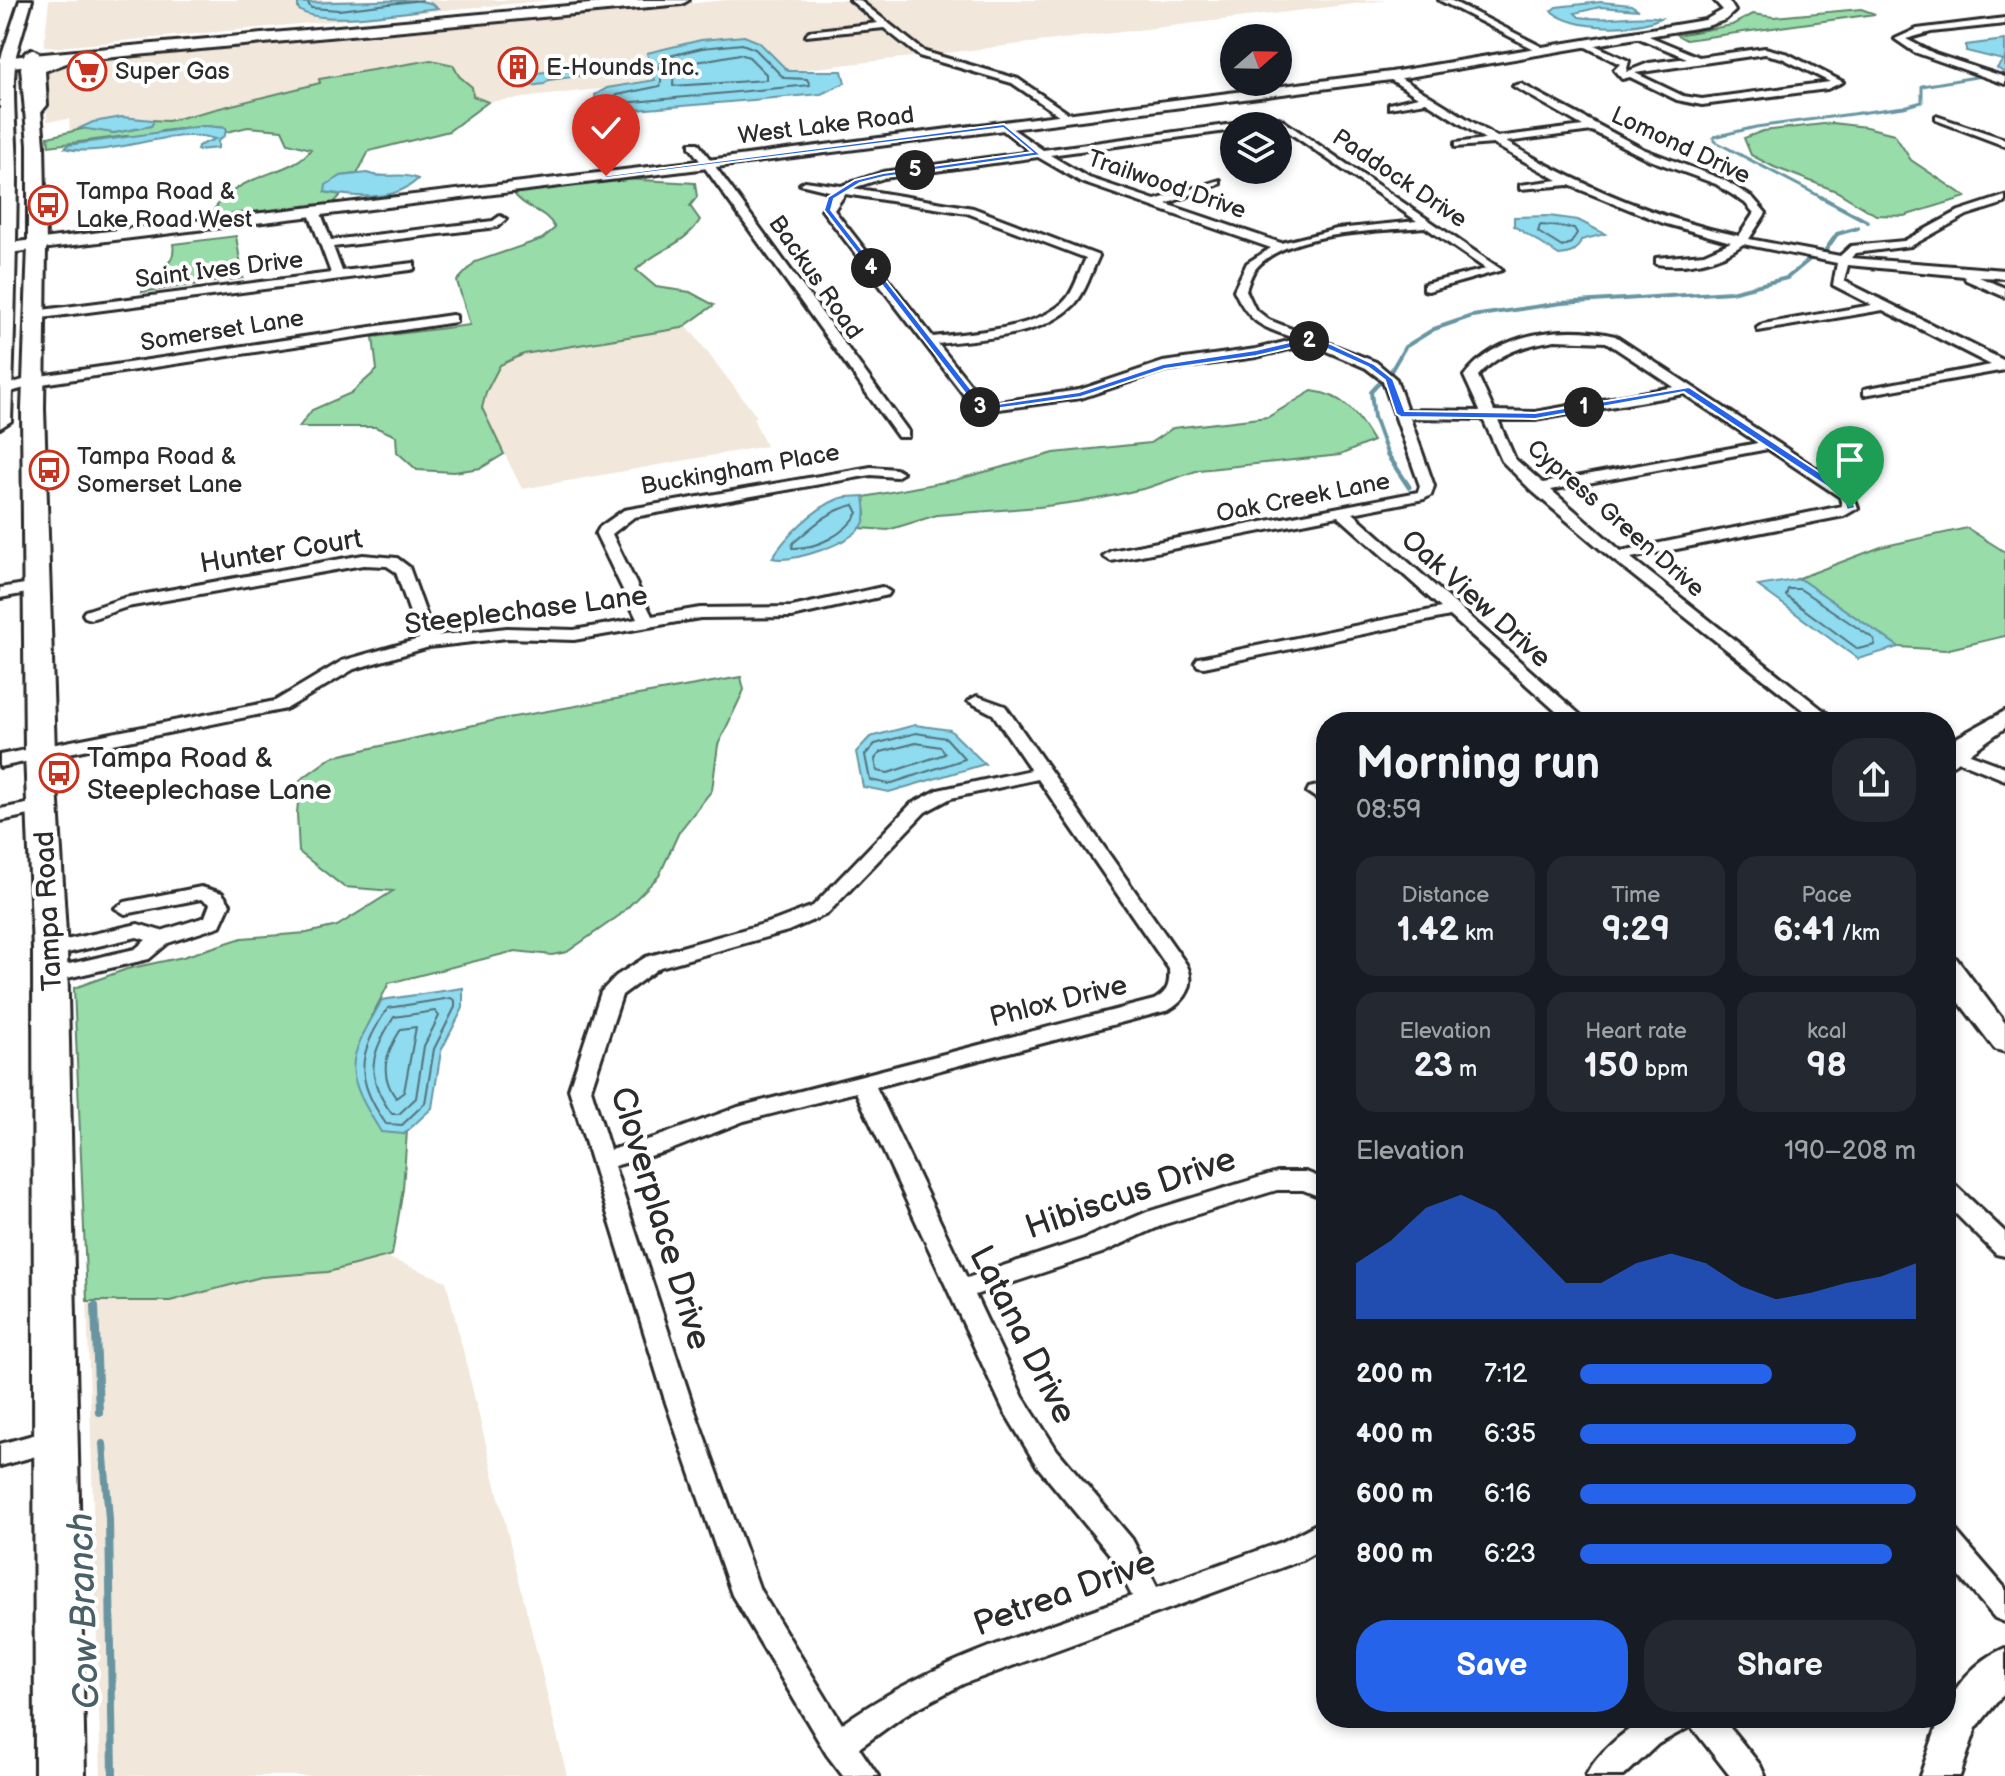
<!DOCTYPE html>
<meta charset="utf-8">
<style>
body{margin:0;font-family:"Balsamiq Sans",sans-serif;background:#242831;color:#f1f3f6;height:100vh;display:flex;flex-direction:column;font-size:30px;white-space:nowrap}
*{box-sizing:border-box;margin:0}
p{font-size:26px;color:#9ea1a6}
.icon{flex:none;width:44px;height:44px;fill:none;stroke:currentColor;stroke-width:2;stroke-linecap:round;stroke-linejoin:round}
.map{position:relative;flex:1;overflow:hidden}
.panel{position:absolute;left:1316px;top:712px;width:640px;height:1016px;display:flex;flex-direction:column;background:#171b24;border-radius:32px;box-shadow:0 4px 12px #0003}
.panel>*{flex:none}
.needle{width:52px;rotate:70deg}
.controls{position:absolute;left:1220px;top:24px;display:grid;gap:16px}
.controls a{display:grid;place-items:center;width:72px;height:72px;border-radius:50%;background:#171b24;box-shadow:0 4px 12px #0003;font-size:40px}
.pin{position:absolute;display:grid;place-items:center;width:68px;height:68px;color:#fff;margin:-82px -34px;border-radius:50% 50% 50% 0;rotate:-45deg;box-shadow:0 0 8px #0007}
.pin .icon{rotate:45deg}
.km{position:absolute;width:40px;height:40px;margin:-20px;border-radius:50%;background:#222;color:#fff;font-size:22px;line-height:40px;text-align:center}
.round{display:grid;place-items:center;flex:none;width:84px;height:84px;border-radius:32px;background:#242831}
.head{display:flex;align-items:center;justify-content:space-between;height:136px;padding:0 40px}
h1{font-size:44px;font-weight:800;line-height:60px}
.stats{display:grid;grid-template-columns:repeat(3,1fr);gap:12px;height:136px;padding:8px 40px}
.stats div{display:grid;align-content:center;border-radius:20px;background:#242831;text-align:center}
.stats b{font-size:34px;font-weight:800}
.stats small{font-size:22px;font-weight:400}
.stats p{font-size:22px}
.chart{height:224px;padding:16px 40px}
.chart p{display:flex;justify-content:space-between}
.chart svg{width:100%;height:144px;margin-top:8px;fill:#2563eb;opacity:.7}
.button{display:flex;gap:16px;margin-top:auto;padding:16px 40px}
.button a{flex:1;height:92px;border-radius:32px;background:#2563eb;color:#fff;font-size:32px;font-weight:800;line-height:92px;text-align:center}
.button a+a{background:#242831;color:#f1f3f6}
ul{padding:0 40px;list-style:none;font-size:26px}
li{display:grid;grid-template-columns:128px 96px 1fr;align-items:center;height:60px}
li i{height:20px;border-radius:10px;background:#2563eb}
.map>svg:first-child{display:block}
</style>
<div class="map">
<svg width="2005" height="1776" viewBox="0 0 2005 1776">
<rect width="100%" height="100%" fill="#fff"/>
<filter id="ink" filterUnits="userSpaceOnUse"><feTurbulence type="fractalNoise" baseFrequency=".0125" numOctaves="2"/><feDisplacementMap in="SourceGraphic" scale="16" xChannelSelector="R" yChannelSelector="G"/><feConvolveMatrix kernelMatrix="1 2 1 2 8 2 1 2 1" color-interpolation-filters="sRGB"/></filter>
<g filter="url(#ink)">
<path fill="#f1e7da" d="M49,0h323l-63,2 -7,11 37,5 75,-18h-6h143l-492,47 -15,-1z
M727,0h122l30,25 -75,9 78,-7 38,29 -132,15 -29,-29 -15,-6 -43,4 -54,13 8,27 -49,8 -118,14 -15,-6 -1,-10 -13,-10 -6,-11 -22,-5 -111,19 1,4 -153,38 -46,-4 -52,14 -1,-12 -22,2 -2,-54 6,-3z
M859,0h528l-457,55z
M688,327l69,90 -4,1 13,28 -244,43 -40,-81 3,-16 15,-27 24,-11z
M386,1257l60,24 121,495h-466l-14,-475h83l91,-24 67,-5z"/>
<path fill="#97dca9" stroke="#61846a" stroke-width="2" d="M1861,9l14,5 -189,26 -9,-5 55,-10 21,-11 21,3z
M431,60l22,5 6,11 13,11 1,9 15,6 -39,29 -80,20 -12,23 -16,2 -16,16 16,3 -9,10 -122,11c24,-45 82,-39 101,-67l-23,-6 -6,-13 -34,-3 -21,5 -1,-4 -21,-2 -43,5 -20,6 -16,-1 -77,10 -1,-9 38,-9 28,5 37,-7 1,-6 16,1 152,-38 -1,-4z
M1832,123l34,4 28,7 17,26 55,37 -62,19 -28,-1 -40,-24 -62,-24 -23,-12 -7,-17 19,-7z
M604,178l91,5 2,14 -7,9 10,14c-15,25 -44,30 -64,50l20,17 34,5 24,13 -32,23 -158,26 -24,11 -14,27 -4,16 22,46 -23,14 -27,4 -37,-2 -20,-18 -1,-16 -21,-9h-76l13,-17 39,-17 26,-23 -4,-33 97,-12 -13,-44 18,-19 67,-23 13,-11c-11,-20 -27,-17 -40,-33l15,-8z
M236,236l7,42 -101,14 1,-9c14,-10 34,-19 30,-39z
M1312,391c33,4 45,23 61,50l-33,14 -141,15 -52,18 -49,11 -59,8 -102,8 -49,15 -28,-2 6,-13 -2,-18 91,-17 99,-27 96,-10 23,-15 95,-11z
M1967,528l38,24v84l-60,14 -46,-3 -99,-68 -6,1 87,-33z
M741,677l3,13 -26,55 -6,45 -33,42 -20,44 -39,39 -53,37 -15,3 -37,-4 -126,32 -27,52 42,99 3,-3 -4,58 -11,66 -64,17 -67,5 -91,24h-83l-13,-313 53,-19 56,-12 59,-19 65,-5 30,-7 56,-35 -49,-4 -45,-35 -2,-39 3,-33 32,-23 164,-37z"/>
<path fill="#8fdbef" stroke="#6795a1" stroke-width="2" d="M414,0l16,3 8,5c-30,3 -119,20 -140,1v-6z
M1601,2l30,3 8,5 -39,-3 -25,6 4,4c28,5 54,-4 82,1 -27,12 -86,13 -110,-7l5,-4z
M744,36l15,6 29,29h54l3,12 -24,11 -197,17 -26,-1 -3,-15 12,-7 48,-8 -8,-27 54,-13z
M2005,40v33l-8,-5 6,-8 -37,-9v-6z
M590,67l9,6 -50,7 -5,4 -15,2 -11,-11z
M122,117l30,3 1,3 -2,3 -37,7 -34,-5 13,-6z
M205,126l21,2 -1,7 -7,6v7l-21,2 1,-4 17,-7c-37,-14 -113,21 -150,9l3,-3z
M367,173c17,7 34,-2 51,6 -25,24 -61,18 -93,13l1,-7 15,-9z
M1549,216l29,4 27,14 -24,6c-4,12 -10,14 -22,15l-45,-29v-9z
M864,496c1,10 4,22 -3,31 -13,17 -68,36 -89,31 15,-23 40,-48 66,-59 8,-3 18,-2 26,-3z
M1800,579l99,68 -41,12 -100,-73z
M915,725l35,5 35,34 -96,28 -26,-5 -7,-35 14,-15z
M463,988v20l-22,43 -9,57 -28,26 -23,-2c-39,-63 -35,-69 1,-132z"/>
<g fill="none" stroke-linecap="round" stroke-linejoin="round">
<path stroke="#537179" stroke-width="2" d="M306,0l5,8 28,2 83,-10
M742,44l13,5 29,29 23,1 3,6 -186,18 -10,-3 3,-5 43,-9c4,-10 -3,-18 1,-28l41,-10z
M740,54l9,3 17,17v6l-93,6 1,-20z
M1540,225l34,3 3,5 -6,10 -9,4 -24,-15z
M854,505l4,8c-13,21 -41,36 -66,35l1,-5c19,-16 36,-33 61,-38z
M1788,589h12l74,50 1,6 -17,4 -72,-53z
M916,733l30,5 19,21 -76,25 -19,-4 -5,-25 10,-11z
M916,743l25,4 4,7 -57,19 -11,-2 -2,-12 6,-7z
M451,998l4,3v6l-21,42 -9,54 -23,22 -16,-1c-32,-46 -29,-70 2,-116z
M435,1011l4,5 -15,30 -8,52 -17,16h-7c-28,-38 -22,-59 2,-97z
M416,1027l-12,65 -8,6c-18,-25 -10,-45 5,-69z"/>
<path stroke="#6795a1" stroke-width="3" d="M1825,199l-111,-58v-4l42,-10 148,-20 18,-5v-16l60,-10"/>
<path stroke="#6795a1" stroke-width="4" d="M1821,197l47,25
M1825,251l12,-17 21,-6
M1391,371l14,-24 29,-18 38,-13 90,-13 169,-11 56,-14 23,-19
M1383,379l-12,13 3,25 14,39"/>
<path stroke="#6795a1" stroke-width="5" d="M1387,454l22,33"/>
<path stroke="#6795a1" stroke-width="8" d="M95,1306l4,106
M103,1444l6,75 4,257"/>
<g stroke="#2b2b2b" stroke-width="6">
<path id="minor" d="M850,0h9l66,52 93,27 57,39 -9,2 -54,-37 -93,-27 -35,-28 -78,8 3,-5 69,-8z
M1439,0h11l100,51 -8,2z
M2005,18v6l-74,8 -25,7 29,15 70,23v7l-91,-32 -19,-13 22,-10z
M1639,32l60,25 66,-9 23,6 55,28 -16,7 -125,16 -25,-5 -47,-23 -8,2 -8,-9 6,-6 -40,-20 8,-2 41,19 -3,11 23,-9 38,-5 -51,-21zM1765,54l17,4 48,24 -128,17 -19,-3 -48,-23z
M1388,74h6l103,63 86,-11 -70,-40 8,-2 122,65 81,31 29,18 13,15 -17,26 91,17 11,-10 53,-5 55,-30 46,-15v7l-38,12 -56,31 -56,7 -4,5 154,12v8l-26,-1 26,11v9l-39,-17 -2,-4 -116,-11 -4,16 161,80v9l-141,25v-6l5,-1 122,-23 -108,-55 -125,21 -1,-3 6,-4 109,-19 -39,-20 4,-22 -94,-19c-23,18 -59,24 -87,20v-6l48,-4 27,-12 -68,-19 -94,-38 -49,4v-4l38,-5 -65,-36 -38,3v-4l30,-4 -59,-37 -37,6v-4l29,-7 -30,-19zM1592,131l58,29 66,24 29,19 9,10 -15,23c-83,-18 -160,-51 -233,-94z
M1936,116l69,23v7l-69,-26z
M1279,118l223,152 -74,21 -4,-1v-6l62,-15 -61,-42c-45,4 -136,4 -168,40 -6,6 -8,15 -11,23l9,19 14,11 107,42 20,17 11,31 73,1 -16,-35c34,-44 100,-52 151,-40l237,156 6,16 -14,8 -213,42 207,164h-20l-206,-163 -80,-68 -30,-30 -19,-42 -73,-1 24,68 -3,9 -7,4 -71,14 235,209h-20l-118,-106 -246,51 -6,-1 -3,-4 3,-4 6,-1 237,-49 -103,-92 -227,45 -8,-5 8,-5 307,-59 2,-6 -37,-105 -17,-13 -56,-24 -54,13 -91,13 -84,28 -104,14 -155,-202 11,-18 -33,-8 5,-3 36,5 42,-14 148,-20 -31,-24v-4l4,-1 39,27 191,-26 4,2h-4v4l-184,25 39,23 66,22 65,-20v4l-54,20 115,39 56,-14 80,-8 -140,-97 -37,2zM1038,157l43,25 190,66 -24,15 -13,27c16,35 29,37 63,49l-41,10 -93,13 -84,28 -93,14 -48,-60c43,-6 103,-6 136,-39 12,-13 17,-33 25,-49l-126,-48 -120,-20 31,-10zM845,194l122,19 119,45c-6,12 -10,28 -18,39 -26,33 -97,35 -135,40l-99,-127zM1555,340l51,2 68,45 -139,25 -41,-1 -16,-35c20,-23 47,-31 77,-36zM1684,394l74,49 -215,40 -28,-24 -17,-39h37zM1768,449l72,48 2,9 -221,45 -70,-61z
M690,143h8l210,288v6h-10l-208,-290z
M314,208l6,3 11,29 162,-19 7,-5 6,3 -9,8 -164,20 9,24 72,-8v6l-4,1 -376,49 -6,-4 6,-4 297,-38 -23,-62z
M452,315l4,1v6l-421,63 -35,10v-8l33,-10z
M871,467l25,2 7,4 -7,4 -25,-2 -237,42 -22,17 40,82 48,-8 92,-1 90,-20 8,5 -2,3 -96,22 -92,1 -126,22 -67,-2 -78,9 -75,22 -68,40 -286,58v-12l275,-54 67,-40 77,-22 -23,-67 -9,-6 -24,-1 -236,42 -36,12 -6,-2 -2,-3 2,-3 39,-13 239,-43 34,3 12,9 25,69 73,-8 67,2 63,-11 -41,-85 4,-7 24,-17z
M37,582l6,2v6l-43,8v-10z
M977,696l28,10 181,258c11,20 0,36 -17,46l-293,77 91,191 117,-39 63,-27 130,-40h29l20,8v19l-23,-9h-26l-112,34 -63,29 -127,42 48,102 34,53 75,89 25,48 125,-45 44,-23v27l-24,14 -339,124 -57,30 -47,34 19,28h-35l-16,-21 -95,-160 -67,-195 -96,-311 32,-97 15,-16 30,-19 128,-36 39,-15 98,-102 27,-14 93,-20 -38,-56 -25,-13zM1038,779l131,190c1,16 -1,23 -15,31l-416,107 -84,31 -44,12 -19,-61 31,-94 38,-28 128,-36 39,-17 98,-102 26,-14zM856,1092l148,319 33,55 75,91 20,39c-102,37 -200,64 -290,128l-82,-134 -69,-190 -77,-234 54,-15 76,-30z
M1954,748l51,19v13l-57,-23 -2,-6z
M1326,784v12l-10,2 -9,-6 2,-4z
M42,801l9,6 -2,4 -49,10v-12z
M201,887l21,6 8,11 -10,22 -52,17 -19,16 -99,23 -11,-7 4,-5 92,-21 11,-9 -9,-3 -87,20 -10,-7 3,-5 95,-21 23,7 44,-14 5,-13 -9,-5 -76,15 -10,-6 10,-6z
M1946,1181l8,3 51,48v24l-9,-2 -50,-50z
M55,1429l10,3 4,8 -4,8 -65,18v-22z
M1946,1528l10,3 49,57v34l-10,-4 -49,-57z
M1648,1718h74l38,47 5,11h-35l-39,-50 -33,18 -34,32h-38c10,-22 40,-47 62,-58z"/>
</g>
<g stroke="#2b2b2b" stroke-width="6">
<path id="tertiary" d="M1714,0h14l7,11 -10,9 -18,6 -316,54 -683,88 -708,86v-10l708,-84 683,-88 314,-52 18,-10z
M2005,711v17c-14,9 -48,37 -59,40v-20l12,-11z
M1946,955l10,3 49,65v29l-10,-3 -49,-64z
M2005,1648v44l-29,36 -16,48h-40l20,-58h6c0,-28 34,-60 59,-70z"/>
</g>
<g stroke="#2b2b2b" stroke-width="6">
<path id="secondary" d="M20,0h12l-16,55 -7,4 -7,-4z"/>
</g>
<g stroke="#2b2b2b" stroke-width="6">
<path id="primary" d="M32,49l7,4 -2,15 7,76 2,101 -2,164 11,344 12,197 18,826h-50l-2,-826 -8,-197 -3,-344 6,-164v-101l-7,-76 4,-15z
M9,51l7,4c-5,39 1,82 1,122 -1,81 -3,163 -6,244l-11,7v-364l2,-9z"/>
</g>
<g stroke="#2b2b2b" stroke-width="6">
<path id="trunk" d="M634,0h55l-7,4 -610,57 -27,10 2,34 -8,10 -6,1 -9,-5 6,-7 1,-39 -31,3v-10z"/>
</g>
<use href="#minor" fill="#fff" fill-rule="evenodd"/>
<use href="#tertiary" fill="#fff" fill-rule="evenodd"/>
<use href="#secondary" fill="#fff" fill-rule="evenodd"/>
<use href="#primary" fill="#fff" fill-rule="evenodd"/>
<use href="#trunk" fill="#fff" fill-rule="evenodd"/>
</g>
</g>
<path fill="#2563eb" stroke="#fff" stroke-width="2" d="M1004,124l37,31 -157,22 -24,6 -26,16 -3,11 153,196 95,-14 84,-28 93,-14 51,-12 24,6 43,20 19,15 12,32 130,2 154,-26 162,106 4,15 -8,2 -4,-13 -159,-105 -149,27 -134,-2 -5,-3 -11,-34 -17,-13 -43,-19 -18,-4 -51,12 -91,13 -84,28 -102,14 -155,-201 4,-13 27,-17 28,-7 149,-21 -29,-24 -397,50 -4,-2z"/>
<defs>
<g id="building-ring" transform="scale(2)"><circle r="9.5" fill="#fff" stroke="#c8321e" stroke-width="1.5"/><path d="M-4-6H4V6H1V3H-1V6H-4ZM-2.5-4.3h1.7v1.8h-1.7ZM.8-4.3h1.7v1.8H.8ZM-2.5-1h1.7V.8h-1.7ZM.8-1h1.7V.8H.8Z" fill="#c8321e"/></g>
<g id="supermarket-ring" transform="scale(2)"><circle r="9.5" fill="#fff" stroke="#c8321e" stroke-width="1.5"/><path d="M-6-5.5h2.5l.6 2H6L4.5 2H-2.5L-4.4-4H-6ZM-1.5 3.2a1.3 1.3 0 1 0 .1 0ZM3 3.2a1.3 1.3 0 1 0 .1 0Z" fill="#c8321e"/></g>
<g id="bus-ring" transform="scale(2)"><circle r="9.5" fill="#fff" stroke="#c8321e" stroke-width="1.5"/><path d="M-5-6H5V4H4V6H2V4H-2V6H-4V4H-5ZM-3.5-4V0h7V-4ZM-3.5 1.2v1.5H-2V1.2ZM2 1.2v1.5H3.5V1.2Z" fill="#c8321e"/></g>
</defs>
<g fill-rule="evenodd">
<use href="#building-ring" x="518" y="67"/>
<use href="#supermarket-ring" x="87" y="71"/>
<use href="#bus-ring" x="48" y="205"/>
<use href="#bus-ring" x="49" y="470"/>
<use href="#bus-ring" x="59" y="773"/>
</g>
<g text-anchor="middle" stroke-width="8" stroke-linejoin="round" paint-order="stroke">
<g font-size="24" fill="#2b2b2b" stroke="#fff" text-anchor="start">
<text x="546" y="75">E-Hounds Inc.</text>
<text x="115" y="79">Super Gas</text>
<text x="76" y="199">Tampa Road &amp;<tspan x="76" dy="28">Lake Road West</tspan></text>
<text x="77" y="464">Tampa Road &amp;<tspan x="77" dy="28">Somerset Lane</tspan></text>
</g>
<g font-size="24" fill="#2b2b2b" stroke="#fff">
<text transform="translate(826 125) rotate(-7)" y="8">West Lake Road</text>
<text transform="translate(1681 145) rotate(25)" y="8">Lomond Drive</text>
<text transform="translate(1400 178) rotate(34)" y="8">Paddock Drive</text>
<text transform="translate(1167 184) rotate(19)" y="8">Trailwood Drive</text>
<text transform="translate(219 269) rotate(-7)" y="8">Saint Ives Drive</text>
<text transform="translate(816 277) rotate(55)" y="8">Backus Road</text>
<text transform="translate(222 330) rotate(-9)" y="8">Somerset Lane</text>
<text transform="translate(740 469) rotate(-10)" y="8">Buckingham Place</text>
<text transform="translate(1303 497) rotate(-11)" y="8">Oak Creek Lane</text>
<text transform="translate(1616 518) rotate(41)" y="8">Cypress Green Drive</text>
</g>
<g font-size="28" fill="#2b2b2b" stroke="#fff">
<text transform="translate(281 550) rotate(-9)" y="10">Hunter Court</text>
<text transform="translate(1477 598) rotate(42)" y="10">Oak View Drive</text>
<text transform="translate(526 609) rotate(-7)" y="10">Steeplechase Lane</text>
<text transform="translate(47 911) rotate(-93)" y="10">Tampa Road</text>
<text transform="translate(1058 1000) rotate(-14)" y="10">Phlox Drive</text>
</g>
<g font-size="28" fill="#2b2b2b" stroke="#fff" text-anchor="start">
<text x="87" y="767">Tampa Road &amp;<tspan x="87" dy="32">Steeplechase Lane</tspan></text>
</g>
<g font-size="34" fill="#2b2b2b" stroke="#fff">
<text transform="translate(1130 1192) rotate(-19)" y="12">Hibiscus Drive</text>
<text transform="translate(662 1218) rotate(73)" y="12">Cloverplace Drive</text>
<text transform="translate(1024 1334) rotate(63)" y="12">Latana Drive</text>
<text transform="translate(1064 1592) rotate(-20)" y="12">Petrea Drive</text>
</g>
<g font-size="36" font-style="italic" fill="#496066" stroke="#fff">
<text transform="translate(82 1611) rotate(-92)" y="13">Cow Branch</text>
</g>
</g>
</svg>
<div class="controls">
<a><svg class="needle" viewBox="-14 -14 28 28"><path d="M0-13l5 13h-10z" fill="#e53935"/><path d="M0 13l5-13h-10z" fill="#9ea1a6"/></svg></a>
<a><svg class="icon" aria-label="layers" viewBox="0 0 24 24"><path d="M12 4l9 5-9 5-9-5zM3 14l9 5 9-5"/></svg></a>
</div>
<div class="pin" style="left:1850px;top:508px;background:#1e9e55"><svg class="icon" aria-label="arrive" viewBox="0 0 24 24"><path d="M6 21V4h12l-3 4 3 4H6"/></svg></div>
<div class="pin" style="left:606px;top:176px;background:#d93025"><svg class="icon" aria-label="check" viewBox="0 0 24 24"><path d="M5 12l5 5 9-10"/></svg></div>
<b class="km" style="left:1584px;top:407px">1</b>
<b class="km" style="left:1309px;top:341px">2</b>
<b class="km" style="left:980px;top:407px">3</b>
<b class="km" style="left:871px;top:268px">4</b>
<b class="km" style="left:915px;top:170px">5</b>
<section class="panel">
<div class="head"><div><h1>Morning run</h1><p>08:59</p></div><a class="round"><svg class="icon" aria-label="share" viewBox="0 0 24 24"><path d="M12 15V3M7 8l5-5 5 5M5 13v7h14v-7"/></svg></a></div>
<div class="stats">
<div><p>Distance</p><b>1.42<small> km</small></b></div>
<div><p>Time</p><b>9:29</b></div>
<div><p>Pace</p><b>6:41<small> /km</small></b></div>
</div>
<div class="stats">
<div><p>Elevation</p><b>23<small> m</small></b></div>
<div><p>Heart rate</p><b>150<small> bpm</small></b></div>
<div><p>kcal</p><b>98</b></div>
</div>
<div class="chart"><p><span>Elevation</span>190–208 m</p>
<svg viewBox="0 0 160 44" preserveAspectRatio="none"><path d="M0 44V27L10 20L20 10L30 6L40 11L50 22L60 33L70 33L80 27L90 24L100 27L110 34L120 38L130 36L140 33L150 31L160 27V44z"/></svg>
</div>
<ul>
<li><b>200 m</b>7:12<i style="width:57%"></i></li>
<li><b>400 m</b>6:35<i style="width:82%"></i></li>
<li><b>600 m</b>6:16<i style="width:100%"></i></li>
<li><b>800 m</b>6:23<i style="width:93%"></i></li>
</ul>
<div class="button"><a>Save</a><a>Share</a></div>
</section>
</div>
